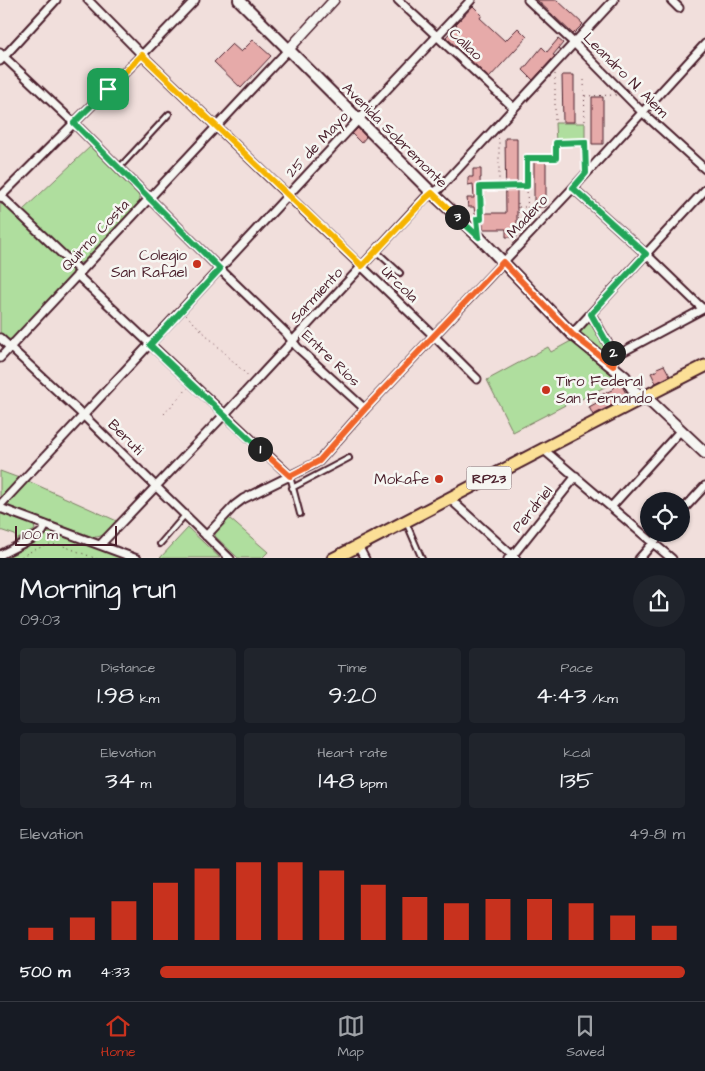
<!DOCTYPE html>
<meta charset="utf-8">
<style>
body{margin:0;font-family:"Architects Daughter",sans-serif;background:#20242c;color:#f1f3f6;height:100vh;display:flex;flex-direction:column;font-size:19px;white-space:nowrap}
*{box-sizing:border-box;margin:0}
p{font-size:16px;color:#9ea1a6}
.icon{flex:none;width:28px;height:28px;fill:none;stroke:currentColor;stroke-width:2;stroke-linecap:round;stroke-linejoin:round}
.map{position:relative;height:558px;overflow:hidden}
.sheet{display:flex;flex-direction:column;background:#171b24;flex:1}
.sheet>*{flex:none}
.buttons{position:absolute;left:640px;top:492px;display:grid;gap:10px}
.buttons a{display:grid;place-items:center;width:50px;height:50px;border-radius:50%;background:#171b24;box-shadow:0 1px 4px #0004;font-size:25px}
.scale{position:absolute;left:15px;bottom:12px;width:102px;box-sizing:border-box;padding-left:5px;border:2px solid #4a1f2b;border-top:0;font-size:14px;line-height:18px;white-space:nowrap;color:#4a1f2b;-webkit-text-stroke:4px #f6f6f2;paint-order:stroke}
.pin{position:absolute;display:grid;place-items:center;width:42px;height:42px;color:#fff;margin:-21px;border-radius:10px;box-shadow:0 2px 8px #0006}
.km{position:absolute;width:25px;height:25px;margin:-12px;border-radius:50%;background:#222;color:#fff;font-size:14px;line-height:25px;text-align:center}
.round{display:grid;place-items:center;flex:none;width:52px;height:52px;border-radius:26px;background:#20242c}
.overview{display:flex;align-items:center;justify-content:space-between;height:85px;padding:0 20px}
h1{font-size:28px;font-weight:600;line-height:38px}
.stats{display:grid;grid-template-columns:repeat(3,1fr);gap:8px;height:85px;padding:5px 20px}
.stats div{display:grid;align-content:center;border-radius:5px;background:#20242c;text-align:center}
.stats b{font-size:25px;font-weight:600}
.stats small{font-size:14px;font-weight:400}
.stats p{font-size:14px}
.chart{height:140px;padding:10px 20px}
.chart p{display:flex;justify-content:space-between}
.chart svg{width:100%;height:90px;margin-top:5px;stroke:#c8321e;stroke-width:6}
ul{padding:0 20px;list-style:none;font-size:16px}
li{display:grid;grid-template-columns:80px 60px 1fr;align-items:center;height:38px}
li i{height:12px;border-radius:6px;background:#c8321e}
.dock{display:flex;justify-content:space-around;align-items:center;height:70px;border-top:1px solid #363941;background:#171b24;font-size:14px;color:#9ea1a6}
.dock a{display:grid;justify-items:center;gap:2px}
.dock .selected{color:#c8321e}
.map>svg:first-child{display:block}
</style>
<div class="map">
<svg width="705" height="559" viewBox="0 0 705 559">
<rect width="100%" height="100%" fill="#f1dfdc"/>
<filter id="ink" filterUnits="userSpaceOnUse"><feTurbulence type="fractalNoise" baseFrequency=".02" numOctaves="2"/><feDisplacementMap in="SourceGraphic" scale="10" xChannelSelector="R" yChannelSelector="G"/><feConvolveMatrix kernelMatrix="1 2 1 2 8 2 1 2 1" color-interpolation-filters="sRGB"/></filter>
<g filter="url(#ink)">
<path fill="#afde9e" stroke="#7c7e64" d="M555,123h30v19l-29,1z
M91,146l47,48 2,5 -1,6 -54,56 -5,2 -4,-2 -54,-50z
M0,204l5,1 65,62 3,6 -3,5 -56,60c-7,3 -9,0 -14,-5z
M590,320l17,32 -3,1 -25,-21v-3z
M571,341l47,39 -42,22 -1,-2 -62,32 -26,-52 61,-33 3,5z
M0,471l19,7 -19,19z
M28,481l89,40c-7,8 -13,17 -24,16l-82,-29 -3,-4 2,-3z
M0,513l34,12 1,5 -19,10 -1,-5 -15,-5z
M229,518l39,34 -6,6h-24l-23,-22v-3z
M188,528l32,30h-60z
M49,532h6l71,27h-126z"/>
<path fill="#e6aaa9" stroke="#4a1f2b" d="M537,0h20l26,24 -10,10z
M473,6l9,9 -2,3 25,23 13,-13 9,9 -38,41 -43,-41 11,-12 -1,-1z
M558,39l5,4 -10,12 2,1 -22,24 -10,-10 19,-23 5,5z
M253,40l18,16 -30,32 -27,-26 18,-18 9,8z
M562,75h12v47h-11z
M592,97h11v47h-11z
M358,128l8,9 -5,6 -9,-9z
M505,138h12v99h-11v-8h-23v-16h23z
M534,160h12v47h-12z
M473,169h8v9h-1l1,36h-6l-1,-7h-6l-1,-9h7l-1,-14 -5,1v-8h5z
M664,365l6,11 -14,7 -5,-10 7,-3 -1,-2z
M620,382l8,15 -35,18 -4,-8 11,-6 -2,-5 14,-6z"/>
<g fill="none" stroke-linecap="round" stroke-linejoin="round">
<g stroke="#4a1f2b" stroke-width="8">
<path id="service" d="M119,168l50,-54
M376,251l24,22
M290,476l10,38
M292,488l57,-30
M406,522l16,37
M160,544l25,-29"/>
</g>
<g stroke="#4a1f2b" stroke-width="11">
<path id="minor" d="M88,0l54,55 292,281 43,43
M398,0l116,108
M528,0l46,43 68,69 63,57
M671,0l8,8
M0,53l74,70 146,146 66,64 11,14 68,62
M0,61l56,-61
M573,188l73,66 57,55
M0,195l80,76
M0,197l142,-142 53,-55
M77,275l213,201
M591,314l24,42v3
M572,334l133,-144
M0,338l84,78 146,143
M615,356l90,-48
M0,358l289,-309
M544,450l128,109
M450,499l66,60
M0,505l359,-386 112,-119
M612,506l69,-76
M0,508l137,51
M681,512l24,-26
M206,536l29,-31 8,-6 69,-34 7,-4 46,-52 208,-221 132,-144
M100,545l124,-130 201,-217 14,-9 175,-189
M358,546l7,13
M0,555l37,-19 5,-4 4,-7
M508,559l5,-4 63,-79
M639,559l22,-25"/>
</g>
<g stroke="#4a1f2b" stroke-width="12">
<path id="tertiary" d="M289,49l45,-49"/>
</g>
<g stroke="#4a1f2b" stroke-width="14">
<path id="secondary" d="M239,0l193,193 47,44 93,97 53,43 9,14 18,12 53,50"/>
</g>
<g stroke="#4a1f2b" stroke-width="15">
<path id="primary" d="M333,559c124,-64 247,-130 372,-193"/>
</g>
<path stroke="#4a1f2b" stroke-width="1" stroke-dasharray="1 4" stroke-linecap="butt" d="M555,74v49
M584,80l1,43
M585,96l31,-1
M498,138l1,1v47
M527,187l1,39
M518,203v4h26
M518,207l1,27
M478,224l-1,-5h4l-1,-32 47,-1v-28h29v-15l29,-1 1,21
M186,315l63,62
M164,414l24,-26
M17,559c14,-8 28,-16 44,-14l36,14"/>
<use href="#service" stroke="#f6f6f2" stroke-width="4"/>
<use href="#minor" stroke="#f6f6f2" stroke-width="7"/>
<use href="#tertiary" stroke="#f6f6f2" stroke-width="9"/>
<use href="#secondary" stroke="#f6f6f2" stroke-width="10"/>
<use href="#primary" stroke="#fbdf96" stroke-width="11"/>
</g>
</g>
<g fill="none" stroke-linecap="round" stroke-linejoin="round" filter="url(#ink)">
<g stroke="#fff" stroke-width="10">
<path id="split-1" d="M108,89l-34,34 146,146 -70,76 110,104"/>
</g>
<g stroke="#fff" stroke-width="10">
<path id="split-2" d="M260,449l30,27 29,-15 46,-52 138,-147 69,72 41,32 2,-10 -2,-3"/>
</g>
<g stroke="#fff" stroke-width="10">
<path id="split-3" d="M457,217l22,20 -2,-18h4l-1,-32 47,-1v-28h29v-15l29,-1 1,31 -13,15 73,66 -55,60 22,39"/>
</g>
<g stroke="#fff" stroke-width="10">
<path id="split-4" d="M108,89l34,-34 220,211 64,-68 6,-5 25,24"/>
</g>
<use href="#split-1" stroke="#22a559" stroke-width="6"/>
<use href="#split-2" stroke="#f0652b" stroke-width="6"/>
<use href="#split-3" stroke="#22a559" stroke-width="6"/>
<use href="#split-4" stroke="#f5b400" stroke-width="6"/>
</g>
<g fill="#c8321e" stroke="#f6f6f2" stroke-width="2">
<circle cx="197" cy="264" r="5"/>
<circle cx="546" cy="390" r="5"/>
<circle cx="439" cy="479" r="5"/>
</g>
<g text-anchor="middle" stroke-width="5" stroke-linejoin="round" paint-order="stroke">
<rect fill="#f6f6f2" stroke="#7e6067" stroke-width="1" x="466.5" y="466.5" width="45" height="23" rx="4"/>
<g font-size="14" font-weight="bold" fill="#4a1f2b">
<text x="489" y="483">RP23</text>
</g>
<g font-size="15" fill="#4a1f2b" stroke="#f6f6f2">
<text transform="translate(466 44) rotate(43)" y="5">Callao</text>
<text transform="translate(626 75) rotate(45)" y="5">Leandro N. Alem</text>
<text transform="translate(395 135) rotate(45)" y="5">Avenida Sobremonte</text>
<text transform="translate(317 144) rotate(-47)" y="5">25 de Mayo</text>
<text transform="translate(527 216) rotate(-47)" y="5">Madero</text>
<text transform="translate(95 235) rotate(-47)" y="5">Quirno Costa</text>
<text transform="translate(400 284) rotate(44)" y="5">Urcola</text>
<text transform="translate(316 295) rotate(-47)" y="5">Sarmiento</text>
<text transform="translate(331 358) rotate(44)" y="5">Entre Ríos</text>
<text transform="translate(126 437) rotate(45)" y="5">Beruti</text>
<text transform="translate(532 509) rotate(-51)" y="5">Perdriel</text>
</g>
<g font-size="15" fill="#4a1f2b" stroke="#f6f6f2" text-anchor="end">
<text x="187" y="260">Colegio<tspan x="187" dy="17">San Rafael</tspan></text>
<text x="556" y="386" text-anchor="start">Tiro Federal<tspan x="556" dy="17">San Fernando</tspan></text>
<text x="429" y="484">Mokafe</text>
</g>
</g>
</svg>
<div class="buttons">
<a><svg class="icon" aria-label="locate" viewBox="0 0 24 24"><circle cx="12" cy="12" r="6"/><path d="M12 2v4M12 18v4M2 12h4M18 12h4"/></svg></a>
</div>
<div class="scale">100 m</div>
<div class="pin" style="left:108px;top:89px;background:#1e9e55"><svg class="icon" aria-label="arrive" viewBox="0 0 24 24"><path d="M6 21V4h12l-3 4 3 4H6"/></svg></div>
<b class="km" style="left:260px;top:449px">1</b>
<b class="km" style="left:613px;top:353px">2</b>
<b class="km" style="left:457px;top:217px">3</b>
</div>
<section class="sheet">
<div class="overview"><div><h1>Morning run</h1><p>09:03</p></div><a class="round"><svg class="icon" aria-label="share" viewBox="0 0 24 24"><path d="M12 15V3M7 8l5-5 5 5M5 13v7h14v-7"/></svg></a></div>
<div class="stats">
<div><p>Distance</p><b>1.98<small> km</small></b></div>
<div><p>Time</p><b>9:20</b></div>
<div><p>Pace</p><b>4:43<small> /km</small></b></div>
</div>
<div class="stats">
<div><p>Elevation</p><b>34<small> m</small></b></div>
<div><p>Heart rate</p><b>148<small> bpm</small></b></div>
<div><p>kcal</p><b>135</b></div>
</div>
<div class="chart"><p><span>Elevation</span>49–81 m</p>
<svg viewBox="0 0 160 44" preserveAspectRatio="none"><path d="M5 44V38M15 44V33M25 44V25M35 44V16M45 44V9M55 44V6M65 44V6M75 44V10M85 44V17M95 44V23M105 44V26M115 44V24M125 44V24M135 44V26M145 44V32M155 44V37"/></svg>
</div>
<ul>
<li><b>500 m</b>4:33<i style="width:100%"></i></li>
</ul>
</section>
<nav class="dock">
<a class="selected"><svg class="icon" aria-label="home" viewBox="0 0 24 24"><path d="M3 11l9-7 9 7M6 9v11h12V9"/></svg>Home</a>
<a><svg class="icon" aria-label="map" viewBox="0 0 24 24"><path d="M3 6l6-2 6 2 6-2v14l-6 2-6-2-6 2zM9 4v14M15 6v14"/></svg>Map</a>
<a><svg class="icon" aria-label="saved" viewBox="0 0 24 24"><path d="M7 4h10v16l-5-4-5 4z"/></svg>Saved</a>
</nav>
